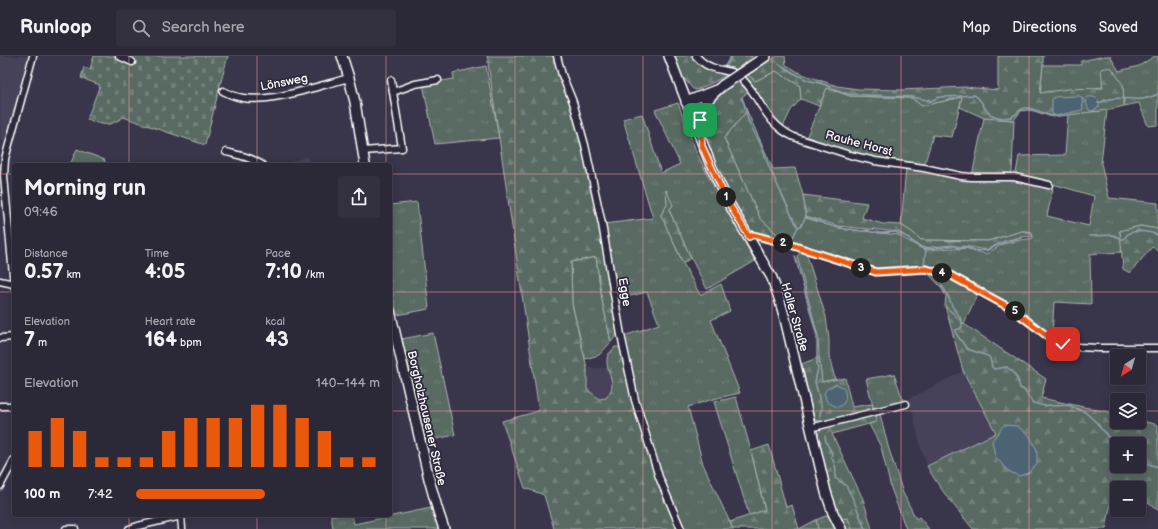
<!DOCTYPE html>
<meta charset="utf-8">
<style>
body{margin:0;font-family:"Balsamiq Sans",sans-serif;background:#333040;color:#f1f3f6;height:100vh;display:flex;flex-direction:column;font-size:15px;white-space:nowrap}
*{box-sizing:border-box;margin:0}
p{font-size:13px;color:#a6a6ae}
.icon{flex:none;width:22px;height:22px;fill:none;stroke:currentColor;stroke-width:2;stroke-linecap:round;stroke-linejoin:round}
.map{position:relative;flex:1;overflow:hidden}
.sheet{position:absolute;left:12px;top:107px;width:380px;height:354px;display:flex;flex-direction:column;background:#2b2838;border-radius:4px;box-shadow:0 2px 10px #0003,0 0 0 1px #474453}
.sheet>*{flex:none}
.needle{width:26px;rotate:217deg}
.controls{position:absolute;left:1110px;top:293px;display:grid;gap:8px}
.controls a{display:grid;place-items:center;width:36px;height:36px;border-radius:4px;background:#2b2838;box-shadow:0 2px 10px #0003,0 0 0 1px #474453;font-size:20px}
.pin{position:absolute;display:grid;place-items:center;width:34px;height:34px;color:#fff;margin:-17px;border-radius:8px;box-shadow:0 2px 6px #0006}
.km{position:absolute;width:20px;height:20px;margin:-10px;border-radius:50%;background:#222;color:#fff;font-size:11px;line-height:20px;text-align:center}
.round{display:grid;place-items:center;flex:none;width:42px;height:42px;border-radius:4px;background:#333040}
.head{display:flex;align-items:center;justify-content:space-between;height:68px;padding:0 12px}
h1{font-size:22px;font-weight:700;line-height:30px}
.metrics{display:grid;grid-template-columns:repeat(3,1fr);gap:6px;height:68px;padding:4px 12px}
.metrics div{display:grid;align-content:center}
.metrics b{font-size:20px;font-weight:700}
.metrics small{font-size:11px;font-weight:400}
.metrics p{font-size:11px}
.chart{height:112px;padding:8px 12px}
.chart p{display:flex;justify-content:space-between}
.chart svg{width:100%;height:72px;margin-top:4px;stroke:#ea580c;stroke-width:6}
ul{padding:0 12px;list-style:none;font-size:13px}
li{display:grid;grid-template-columns:64px 48px 1fr;align-items:center;height:30px}
li i{height:10px;border-radius:5px;background:#ea580c}
header{display:flex;align-items:center;gap:24px;box-sizing:border-box;height:56px;padding:0 20px;background:#2b2838;border-bottom:1px solid #474453}
header strong{font-size:19px}
nav{display:flex;gap:22px;margin-inline-start:auto;font-size:14px}
.search{width:280px;height:36px;background:#333040;display:flex;align-items:center;gap:10px;box-sizing:border-box;padding:0 14px;border-radius:4px;color:#a6a6ae;font-size:15px}
.map>svg:first-child{display:block}
</style>
<header>
<strong>Runloop</strong>
<div class="search"><svg class="icon" aria-label="search" viewBox="0 0 24 24"><circle cx="10" cy="10" r="6"/><path d="M15 15l6 6"/></svg>Search here</div>
<nav><a>Map</a><a>Directions</a><a>Saved</a></nav>
</header>
<div class="map">
<svg width="1158" height="473" viewBox="0 0 1158 473">
<defs>
<pattern id="grass-tufts" width="24" height="20" patternUnits="userSpaceOnUse"><rect width="24" height="20" fill="#586a62"/><path d="M3 7l-1-3M5 7V3M7 7l1-3M15 17l-1-3M17 17v-4M19 17l1-3" fill="none" stroke="#71807a"/></pattern>
<pattern id="forest-firs" width="22" height="20" patternUnits="userSpaceOnUse"><rect width="22" height="20" fill="#586a62"/><path d="M5 1l3.5 6h-7zM16 11l3.5 6h-7z" fill="#71807a"/></pattern>
<pattern id="cemetery-stones" width="16" height="16" patternUnits="userSpaceOnUse"><rect width="16" height="16" fill="#586a62"/><path d="M2 7V4a2 2 0 0 1 4 0v3zM10 15v-3a2 2 0 0 1 4 0v3z" fill="#71807a"/></pattern>
</defs>
<rect width="100%" height="100%" fill="#39354a"/>
<filter id="ink" filterUnits="userSpaceOnUse"><feTurbulence type="fractalNoise" baseFrequency=".025" numOctaves="2"/><feDisplacementMap in="SourceGraphic" scale="8" xChannelSelector="R" yChannelSelector="G"/><feConvolveMatrix kernelMatrix="1 2 1 2 8 2 1 2 1" color-interpolation-filters="sRGB"/></filter>
<g filter="url(#ink)">
<path fill="#45425a" d="M0,0h29l-24,85h-5z
M308,100l2,9h-27z
M587,312h20l5,12 1,6 -2,5 -5,7 -7,1 -12,-10z
M963,315l33,62 -69,33 -7,-21 -8,-35 -5,-10z"/>
<path fill="url(#grass-tufts)" stroke="#acb4b0" d="M1105,0h5l9,15 20,-5 16,-10h3v69l-10,1 -9,-23 -15,3 -1,-21 -83,8 3,-28h38v-4z
M486,10l13,72 -64,6 -12,-60 31,-5 -1,-6z
M776,15l24,15 1,13 -10,11 -9,19 -9,-10 -28,-41 3,-3 7,6z
M827,32l23,8 62,2 10,8 40,-9 -10,40 -19,-2 -9,31 -48,-7 -26,-6 -44,-15z
M678,47l18,48 12,25 47,85 -48,28 -16,-31 -22,-48 4,-5h-6l-6,10 22,48 17,32 21,-11 9,27 -19,9 29,73 -27,6 -25,8 15,57 30,65h-50l-22,-53 -23,-76 -14,-64 35,-12 -12,-32 -30,7 -13,-75 49,-6 -30,-99 19,-5 19,59 19,-9 -25,-54z
M1107,54l-6,53 8,35 49,5v26l-18,-3 -20,5 2,21 -32,2 1,50 -37,-2 -2,34 -36,-27 -89,-42 -46,3 -12,-1 -80,-26 1,-4 -12,-4 -18,-17 -36,-80 23,-27 26,58 22,-1 8,27 3,21 -1,1 1,1 32,10 60,7 24,14 5,1 26,-2 7,1 5,-1 21,6 17,-10 18,-4 12,-2 -1,-6 -10,-1 -34,10 -67,-1 -9,-8 -11,-7 5,-57 114,12 29,7 4,2 -6,27 42,10 5,-30 -41,-12 -36,-8 -1,-3 3,-17 46,-1 3,-41z
M984,62l30,2 -2,52 -3,3 -37,1z
M417,146l12,107 -32,6 -7,-36v-74z
M799,194l7,2 20,65 3,22v17l6,23 -13,3 -3,-25 -1,-21 -21,-80 3,-3z
M596,201l6,43 9,42 -12,13 -14,4 -13,-55 -1,-42z
M926,215l24,7 28,14 -14,32 -19,-18 1,-10 -6,-10z
M433,277l22,102 -29,6 -24,-102z
M894,318l9,26 -2,3 -27,7 -8,-31z
M736,341l15,54 14,60 -16,4 -35,-113z
M880,358l8,32 15,47 13,26 3,-2 10,12h-23l-15,-41 -10,-41 -12,-23 7,-2v-7z
M431,452l8,21h-106l-2,-14h21l2,9z
M828,459l7,14h-17l-2,-9z
M848,462l4,11h-7l-6,-10z"/>
<path fill="url(#forest-firs)" stroke="#acb4b0" fill-rule="evenodd" d="M487,0h67l6,20 11,27 12,43 16,78 19,109 -7,9 -9,-42 -6,-43 -25,5 1,42 15,64v21l12,10 7,-1c13,-16 1,-20 1,-37 0,-3 0,-3 1,-6 2,-3 5,-5 7,-8h7l56,182h-124l-10,-34 -19,-7 -23,-67 37,-10z
M674,0h19c7,11 19,14 31,16l8,-16h21l-15,12 -24,14 -17,8 -4,-1 -11,-13z
M777,0h8l1,9 16,9 35,12 21,3 43,1 64,-3 33,3v-34h45v9l-3,28 28,-4 35,-1 -2,-19 10,-2 12,18 1,21 -17,4 -55,7 -18,-6 -6,-1 -7,1 -7,9 -30,-2 -24,-11 2,-10 -40,9 -10,-8 -62,-2 -23,-8 -8,18 -18,-7 -1,-13 -24,-15 -21,10 -7,-6z
M737,26l12,9 -7,6 5,14 -23,27 36,80 18,17 -1,4 -25,-7c-18,-32 -39,-63 -47,-100 -1,-5 -3,-11 -2,-15 6,-15 22,-25 34,-35z
M666,134l7,15 -4,5 22,48 -8,5 -22,-48 6,-10z
M803,139l64,8 -5,15 21,6 18,1 11,7 9,8 67,1 34,-10 9,1 2,4 -12,1 -17,4 -18,9 -22,-4 -4,1 -8,-2 -29,3 -24,-16 -61,-6 -32,-10z
M1140,170l18,3v21l-6,-3 -22,26 -7,-4 -3,-38z
M945,250l19,18 82,55 -5,19 76,16v8h22v-2l19,5v84l-19,-11v-10h-22v3l-4,-1 -7,39h-133c-16,-20 -34,-40 -46,-63l69,-33 -33,-62zM1117,388h22v22h-22z
M819,301l3,25 23,-4 7,29 20,-3 2,6 -55,12 -5,-3 -12,-55z
M876,359v7l-44,12 31,65 9,30h-20l-4,-11 -9,1 -10,-27 -12,-57 5,-6z
M769,389l17,62 6,-2 7,24 17,-9 2,9h-85l-3,-7 35,-12 -14,-59z"/>
<path fill="url(#cemetery-stones)" stroke="#acb4b0" d="M94,0h134l-8,29 -15,60 -82,-28c-15,11 -21,8 -36,2l13,-34 -19,-7 3,-11 6,2z"/>
<path fill="#586a62" stroke="#acb4b0" d="M77,93l28,11 -1,5h-34z"/>
<path fill="#4b6473" stroke="#93a2ab" d="M1080,40l2,2 1,11 -1,1 -27,6 -3,-2v-14l2,-3z
M1088,41c8,-1 12,2 11,10l-7,4 -3,-1c-2,-4 -4,-9 -1,-13z
M836,328l7,3c4,8 4,18 -6,20l-10,-5 -3,-9 3,-4z
M1004,369l13,1 12,9 8,15v13l-9,10 -9,3 -9,-4 -5,-4 -10,-12 -3,-15z"/>
<g fill="none" stroke-linecap="round" stroke-linejoin="round">
<path stroke="#93a2ab" stroke-width="1.5" d="M779,8l13,8 15,8 16,4 25,10 65,3 18,4c5,-3 8,-5 15,-4l28,-2c9,4 9,16 18,20 5,3 16,4 21,1 5,-2 5,-7 12,-8 7,-1 20,6 26,8l3,-1
M725,10l6,-10
M741,42l3,5 4,17 7,15c4,4 9,18 11,24 8,20 17,38 26,57 2,3 4,7 6,11l3,-1 4,-8 2,-1c9,3 17,7 25,9 6,1 10,1 15,4l3,-1 13,2 4,-1 5,2h3l6,1 14,-1 11,5 12,9 10,3 24,-3h3l4,2 6,-1 10,3 11,1 16,-8 19,-5
M1098,47c4,-1 8,-3 12,-4 19,-3 29,5 48,-5
M1089,180l24,-1 9,4h2c1,-2 2,-4 4,-5 7,-5 23,-2 30,1
M791,185l7,-14
M795,200l22,80v29l1,3 -3,14 7,27 -2,4v3
M924,210l2,-17
M941,229c6,7 8,12 11,21 4,7 11,12 10,20l-2,3 -5,1v2l12,17 21,7 2,2 2,9 2,2 13,-2 6,5 5,8 2,8 4,2 9,13 12,3 4,-1 5,1 14,-1 17,7 12,11 4,6 3,2 3,5 10,9
M825,380l1,6 6,12 -1,2c4,9 6,11 4,22 3,2 7,4 10,7 3,2 3,5 5,8 6,11 10,24 15,36
M1139,405l19,6"/>
<g stroke="#fff" stroke-width="9">
<path id="street" d="M119,0l13,6
M557,0l5,19 11,27 12,43 17,79 19,111 14,65 24,77 22,52
M696,0c5,6 13,11 21,13 8,2 17,2 23,8 6,5 10,11 14,17 11,18 20,34 40,43l56,18 25,6 49,7 37,8 10,1h43l35,8
M391,24l2,12
M223,35c6,3 13,6 20,7 29,5 78,-13 106,-20
M363,95l39,-3 -9,-56 22,-8 23,-4
M226,96c12,3 25,5 36,13
M749,181l4,-2 35,9 88,28 50,-3 24,6 62,34 34,26 17,9 16,3 18,1h61
M0,225l14,3
M14,230l-10,-110 1,-17 28,-103
M0,282l14,-1
M0,350h14
M810,372l96,-24
M0,430l14,-26
M181,459l1,14
M66,473h9
M129,473l9,-3 43,-10"/>
</g>
<g stroke="#fff" stroke-width="12">
<path id="secondary" d="M342,0l7,22 6,24 10,63
M669,0l43,112 16,34 44,76 7,20 6,21 41,173 7,21 8,16
M750,11l16,-11
M686,46l30,-12
M701,74c0,-3 -1,-6 -1,-10 -1,-14 13,-27 23,-35
M390,255l39,168 9,32 6,18"/>
</g>
<use href="#street" stroke="#2f2a3d" stroke-width="6"/>
<use href="#secondary" stroke="#2f2a3d" stroke-width="9"/>
<g stroke="#fff" stroke-width="12" stroke-linecap="butt">
<path id="secondary-bridge" d="M723,29l27,-18"/>
</g>
<use href="#secondary-bridge" stroke="#2f2a3d" stroke-width="9"/>
</g>
</g>
<g fill="none" stroke-linecap="round" stroke-linejoin="round" filter="url(#ink)">
<g stroke="#fff" stroke-width="8">
<path id="route" d="M700,64l2,26 10,22 16,34 21,35 4,-2 35,9 88,28 50,-3 24,6 62,34 34,26 17,9"/>
</g>
<use href="#route" stroke="#ea580c" stroke-width="5"/>
</g>
<path fill="none" stroke="#ff9aa2" stroke-width="1" stroke-opacity="0.55" d="M129,0v109M257,0v109M386,0v109M515,0v473M643,0v473M772,0v473M901,0v473M1029,0v473M0,118h14M390,118h768M0,236h14M390,236h768M0,355h14M390,355h727M1139,355h19M129,459v14M257,459v14M386,459v14"/>
<g text-anchor="middle" stroke-width="3.5" stroke-linejoin="round" paint-order="stroke">
<g font-size="12" fill="#fff" stroke="#2f2a3d">
<text transform="translate(284 26) rotate(-11)" y="4">Lönsweg</text>
<text transform="translate(859 87) rotate(15)" y="4">Rauhe Horst</text>
<text transform="translate(625 236) rotate(80)" y="4">Egge</text>
<text transform="translate(795 261) rotate(74)" y="4">Haller Straße</text>
<text transform="translate(427 362) rotate(77)" y="4">Borgholzhausener Straße</text>
</g>
</g>
</svg>
<div class="controls">
<a><svg class="needle" viewBox="-14 -14 28 28"><path d="M0-13l5 13h-10z" fill="#e53935"/><path d="M0 13l5-13h-10z" fill="#a6a6ae"/></svg></a>
<a><svg class="icon" aria-label="layers" viewBox="0 0 24 24"><path d="M12 4l9 5-9 5-9-5zM3 14l9 5 9-5"/></svg></a>
<a>+</a>
<a>−</a>
</div>
<div class="pin" style="left:700px;top:64px;background:#1e9e55"><svg class="icon" aria-label="arrive" viewBox="0 0 24 24"><path d="M6 21V4h12l-3 4 3 4H6"/></svg></div>
<div class="pin" style="left:1063px;top:288px;background:#d93025"><svg class="icon" aria-label="check" viewBox="0 0 24 24"><path d="M5 12l5 5 9-10"/></svg></div>
<b class="km" style="left:726px;top:141px">1</b>
<b class="km" style="left:783px;top:187px">2</b>
<b class="km" style="left:861px;top:212px">3</b>
<b class="km" style="left:942px;top:217px">4</b>
<b class="km" style="left:1015px;top:255px">5</b>
<section class="sheet">
<div class="head"><div><h1>Morning run</h1><p>09:46</p></div><a class="round"><svg class="icon" aria-label="share" viewBox="0 0 24 24"><path d="M12 15V3M7 8l5-5 5 5M5 13v7h14v-7"/></svg></a></div>
<div class="metrics">
<div><p>Distance</p><b>0.57<small> km</small></b></div>
<div><p>Time</p><b>4:05</b></div>
<div><p>Pace</p><b>7:10<small> /km</small></b></div>
</div>
<div class="metrics">
<div><p>Elevation</p><b>7<small> m</small></b></div>
<div><p>Heart rate</p><b>164<small> bpm</small></b></div>
<div><p>kcal</p><b>43</b></div>
</div>
<div class="chart"><p><span>Elevation</span>140–144 m</p>
<svg viewBox="0 0 160 44" preserveAspectRatio="none"><path d="M5 44V22M15 44V14M25 44V22M35 44V38M45 44V38M55 44V38M65 44V22M75 44V14M85 44V14M95 44V14M105 44V6M115 44V6M125 44V14M135 44V22M145 44V38M155 44V38"/></svg>
</div>
<ul>
<li><b>100 m</b>7:42<i style="width:53%"></i></li>
</ul>
</section>
</div>
